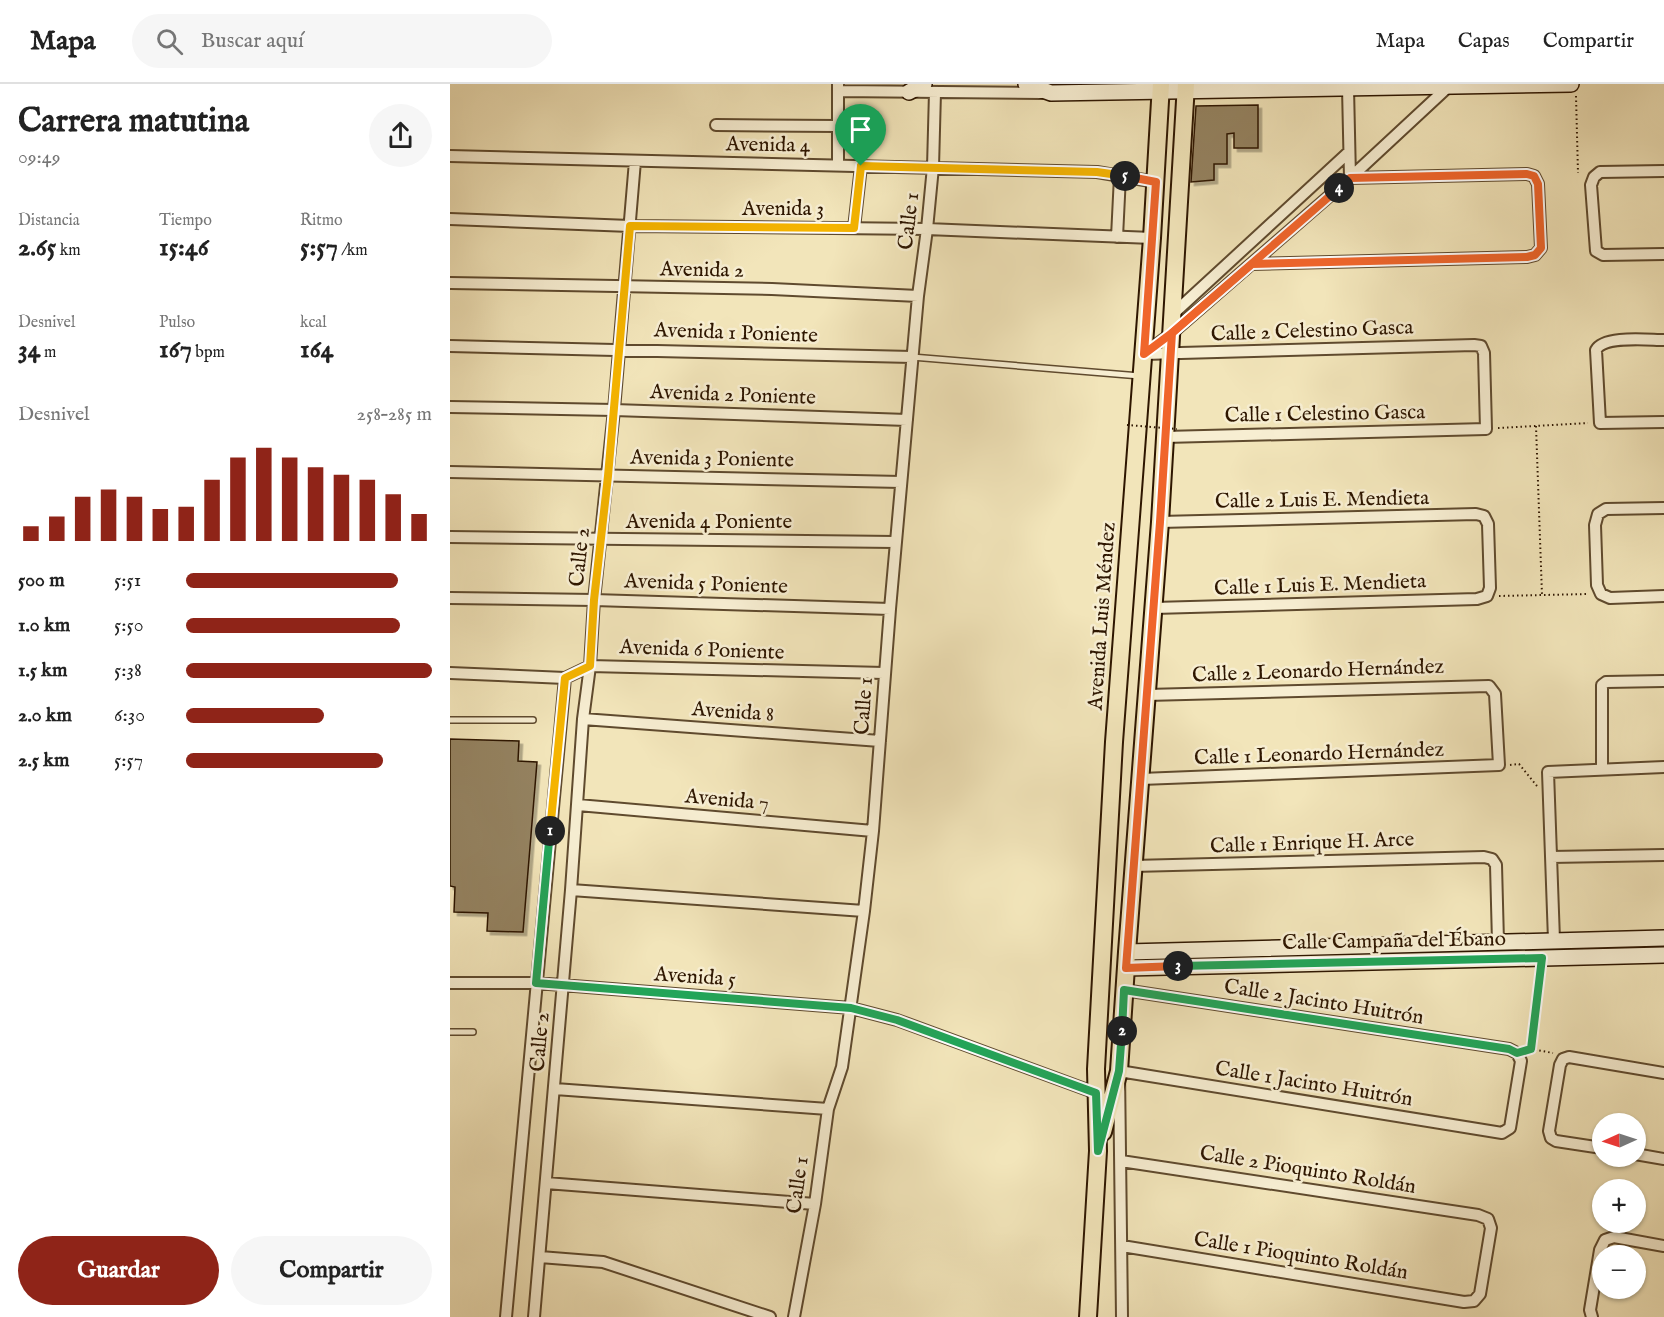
<!DOCTYPE html>
<html lang="es">
<meta charset="utf-8">
<style>
body{margin:0;font-family:"IM FELL English",serif;background:#f6f6f6;color:#222;height:100vh;display:flex;flex-direction:column;font-size:22px;white-space:nowrap}
*{box-sizing:border-box;margin:0}
p{font-size:20px;color:#767676}
.icon{flex:none;width:33px;height:33px;fill:none;stroke:currentColor;stroke-width:2;stroke-linecap:round;stroke-linejoin:round}
.map{position:relative;flex:1;overflow:hidden}
.panel{display:flex;flex-direction:column;background:#fff;width:450px}
.panel>*{flex:none}
.needle{width:39px;rotate:267deg}
.tools{position:absolute;left:1142px;top:1029px;display:grid;gap:12px}
.tools a{display:grid;place-items:center;width:54px;height:54px;border-radius:50%;background:#fff;box-shadow:0 2px 4px #0004;font-size:30px}
.pin{position:absolute;display:grid;place-items:center;width:51px;height:51px;color:#fff;margin:-62px -26px;border-radius:50% 50% 50% 0;rotate:-45deg;box-shadow:0 0 6px #0007}
.pin .icon{rotate:45deg}
.km{position:absolute;width:30px;height:30px;margin:-15px;border-radius:50%;background:#222;color:#fff;font-size:16px;line-height:30px;text-align:center}
.round{display:grid;place-items:center;flex:none;width:63px;height:63px;border-radius:32px;background:#f6f6f6}
.summary{display:flex;align-items:center;justify-content:space-between;height:102px;padding:0 18px}
h1{font-size:33px;font-weight:800;line-height:45px}
.stats{display:grid;grid-template-columns:repeat(3,1fr);gap:9px;height:102px;padding:6px 18px}
.stats div{display:grid;align-content:center}
.stats b{font-size:26px;font-weight:800}
.stats small{font-size:16px;font-weight:400}
.stats p{font-size:16px}
.chart{height:168px;padding:12px 18px}
.chart p{display:flex;justify-content:space-between}
.chart svg{width:100%;height:108px;margin-top:6px;stroke:#8f2418;stroke-width:6}
.action{display:flex;gap:12px;margin-top:auto;padding:12px 18px}
.action a{flex:1;height:69px;border-radius:36px;background:#8f2418;color:#fff;font-size:24px;font-weight:800;line-height:69px;text-align:center}
.action a+a{background:#f6f6f6;color:#222}
ul{padding:0 18px;list-style:none;font-size:20px}
li{display:grid;grid-template-columns:96px 72px 1fr;align-items:center;height:45px}
li i{height:15px;border-radius:8px;background:#8f2418}
header{display:flex;align-items:center;gap:36px;box-sizing:border-box;height:84px;padding:0 30px;background:#fff;border-bottom:2px solid #e0e0e0}
header strong{font-size:28px}
nav{display:flex;gap:33px;margin-inline-start:auto;font-size:21px}
.search{width:420px;height:54px;background:#f6f6f6;display:flex;align-items:center;gap:15px;box-sizing:border-box;padding:0 21px;border-radius:33px;color:#767676;font-size:22px}
main{display:flex;flex:1;min-height:0}
.map>svg:first-child{display:block}
</style>
<header>
<strong>Mapa</strong>
<div class="search"><svg class="icon" aria-label="search" viewBox="0 0 24 24"><circle cx="10" cy="10" r="6"/><path d="M15 15l6 6"/></svg>Buscar aquí</div>
<nav><a>Mapa</a><a>Capas</a><a>Compartir</a></nav>
</header>
<main>
<section class="panel">
<div class="summary"><div><h1>Carrera matutina</h1><p>09:49</p></div><a class="round"><svg class="icon" aria-label="share" viewBox="0 0 24 24"><path d="M12 15V3M7 8l5-5 5 5M5 13v7h14v-7"/></svg></a></div>
<div class="stats">
<div><p>Distancia</p><b>2.65<small> km</small></b></div>
<div><p>Tiempo</p><b>15:46</b></div>
<div><p>Ritmo</p><b>5:57<small> /km</small></b></div>
</div>
<div class="stats">
<div><p>Desnivel</p><b>34<small> m</small></b></div>
<div><p>Pulso</p><b>167<small> bpm</small></b></div>
<div><p>kcal</p><b>164</b></div>
</div>
<div class="chart"><p><span>Desnivel</span>258–285 m</p>
<svg viewBox="0 0 160 44" preserveAspectRatio="none"><path d="M5 44V38M15 44V34M25 44V26M35 44V23M45 44V26M55 44V31M65 44V30M75 44V19M85 44V10M95 44V6M105 44V10M115 44V14M125 44V17M135 44V19M145 44V25M155 44V33"/></svg>
</div>
<ul>
<li><b>500 m</b>5:51<i style="width:86%"></i></li>
<li><b>1.0 km</b>5:50<i style="width:87%"></i></li>
<li><b>1.5 km</b>5:38<i style="width:100%"></i></li>
<li><b>2.0 km</b>6:30<i style="width:56%"></i></li>
<li><b>2.5 km</b>5:57<i style="width:80%"></i></li>
</ul>
<div class="action"><a>Guardar</a><a>Compartir</a></div>
</section>
<div class="map">
<svg width="1214" height="1233" viewBox="0 0 1214 1233">
<defs>
<filter id="shadow"><feDropShadow dx="3.5" dy="3.5" stdDeviation="0" flood-color="#0004"/></filter>
</defs>
<rect width="100%" height="100%" fill="#f2e5ba"/>
<filter id="stains"><feTurbulence type="fractalNoise" baseFrequency=".00333" numOctaves="4"/><feColorMatrix values="0 0 0 0 .2 0 0 0 0 .09 0 0 0 0 .02 0 0 0 .5 -.17"/></filter>
<radialGradient id="worn" r=".72"><stop offset=".6" stop-color="#630" stop-opacity="0"/><stop offset="1" stop-color="#630" stop-opacity=".3"/></radialGradient>
<path fill="#948261" stroke="#2e1600" stroke-width="1.5" filter="url(#shadow)" d="M808,21v43h-24v-15l-7,1v30h-13v16l-23,2 5,-76z
M0,655l69,2 -1,20 19,1 -14,170 -36,-1 1,-18 -34,-1 1,-25 -5,-1z"/>
<g fill="none" stroke-linecap="round" stroke-linejoin="round">
<g stroke="#5f4a2e" stroke-width="8">
<path id="lane" d="M462,273l228,19
M0,636h83
M0,948h23"/>
</g>
<g stroke="#5f4a2e" stroke-width="14">
<path id="street" d="M388,7l204,2
M266,41l121,1
M0,72l647,16 59,10
M388,81v-81
M1214,87l-64,1 -6,5 -3,8 5,66 7,4 61,-1
M0,135l180,7 297,3 225,9
M404,144l7,-62
M667,153l3,-61
M802,180l275,-7 8,-2 6,-7 -3,-64 -4,-8 -7,-2 -177,4 -2,-90
M0,199l322,6 146,7
M723,230l176,-162
M1214,256c-16,0 -60,-5 -68,10l4,73 64,-1
M0,262l462,11
M694,270l330,-9 7,1 3,7 2,76 -321,8
M694,270l28,-21 178,-155 99,-92
M0,323l164,3 293,10
M0,388l451,10
M1214,424l-58,1 -8,5 -3,11 2,60 4,9 9,4 54,-2
M0,453l445,5
M0,514l144,2 296,9
M704,524l323,-9 10,-3 3,-8 -2,-64 -4,-8 -8,-2 -316,8
M0,589l115,5 25,-12 294,7
M133,635l297,22
M1152,685v-84l4,-3 58,-1
M691,695l358,-14 -4,-71 -6,-8 -342,9
M128,721l295,26
M1101,773l113,-2
M683,782l351,-9 8,2 4,6 2,77
M121,806l293,21
M1104,856l-6,-168 116,-5
M0,899h86l315,25 46,12 199,73
M105,1005l273,20
M1152,1064l-46,-7 -5,-3 -2,-7 11,-66 3,-6 6,-2 95,16
M1185,1070l29,5
M671,1077l357,54 10,4 3,9 -11,66 -6,7 -10,1 -342,-56
M96,1099l269,21
M90,1173l63,5 167,55
M56,1233l59,-639
M84,1233l37,-427 12,-171 7,-53 4,-66 20,-190 21,-249
M344,1233l21,-113 13,-95 14,-42 22,-156 9,-80 17,-222 28,-313 9,-67 6,-62 2,-75
M672,1233l-3,-246 383,62 8,-5 11,-67 -4,-8 -8,-4 -385,-59
M1142,1233l-2,-7 10,-60 5,-10 9,-3 50,9"/>
</g>
<g stroke="#2e1600" stroke-width="18">
<path id="secondary" d="M576,0l25,9 520,-9
M459,8l15,-8
M677,868l537,-14
M676,884l538,-13"/>
</g>
<g stroke="#2e1600" stroke-width="20">
<path id="primary" d="M653,1048l16,-61 8,-119 33,-430 26,-438
M638,1233l10,-166 -2,-82 18,-327 38,-504 9,-154"/>
</g>
<path stroke="#2e1600" stroke-width="2" stroke-dasharray="1.5 3" stroke-linecap="butt" d="M1126,12l2,77
M1086,342l6,169
M1048,344l90,-5
M1049,512l90,-2
M1060,681l9,-1 18,22
M1081,965l10,-78
M1076,966l5,-1 22,4"/>
<use href="#lane" stroke="#f7eed2" stroke-width="5"/>
<use href="#street" stroke="#f7eed2" stroke-width="10"/>
<use href="#secondary" stroke="#f7eed2" stroke-width="15"/>
<use href="#primary" stroke="#f2e5ba" stroke-width="16"/>
<path stroke="#2e1600" stroke-width="2" stroke-dasharray="1.5 3" stroke-linecap="butt" d="M677,341l50,4"/>
</g>
<g fill="none" stroke-linecap="round" stroke-linejoin="round">
<g stroke="#fff" stroke-width="12">
<path id="split-1" d="M100,747l15,-153 25,-12 4,-66 14,-124 22,-250 224,2 7,-62"/>
</g>
<g stroke="#fff" stroke-width="12">
<path id="split-2" d="M100,747l-14,152 315,25 46,12 199,73 2,58 21,-80 3,-40"/>
</g>
<g stroke="#fff" stroke-width="12">
<path id="split-3" d="M672,947l2,-41 385,59 8,4 14,-4 11,-91 -364,8"/>
</g>
<g stroke="#fff" stroke-width="12">
<path id="split-4" d="M728,882l-52,2 34,-446 12,-189 167,-145"/>
</g>
<g stroke="#fff" stroke-width="12">
<path id="split-5" d="M675,92l31,6 -12,172 28,-21 80,-69 275,-7 8,-2 6,-7 -3,-64 -4,-8 -7,-2 -177,4 -11,10"/>
</g>
<g stroke="#fff" stroke-width="12">
<path id="split-6" d="M411,82l236,6 28,4"/>
</g>
<use href="#split-1" stroke="#f5b400" stroke-width="8"/>
<use href="#split-2" stroke="#22a559" stroke-width="8"/>
<use href="#split-3" stroke="#22a559" stroke-width="8"/>
<use href="#split-4" stroke="#f0652b" stroke-width="8"/>
<use href="#split-5" stroke="#f0652b" stroke-width="8"/>
<use href="#split-6" stroke="#f5b400" stroke-width="8"/>
</g>
<g text-anchor="middle" stroke-width="5" stroke-linejoin="round" paint-order="stroke">
<g font-size="21" fill="#2e1600" stroke="#f7eed2">
<text transform="translate(318 60) rotate(1)" y="7">Avenida 4</text>
<text x="333" y="131">Avenida 3</text>
<text transform="translate(458 137) rotate(-83)" y="7">Calle 1</text>
<text transform="translate(252 185) rotate(1)" y="7">Avenida 2</text>
<text transform="translate(862 246) rotate(-2)" y="7">Calle 2 Celestino Gasca</text>
<text transform="translate(286 248) rotate(2)" y="7">Avenida 1 Poniente</text>
<text transform="translate(283 310) rotate(2)" y="7">Avenida 2 Poniente</text>
<text transform="translate(875 329) rotate(-1)" y="7">Calle 1 Celestino Gasca</text>
<text transform="translate(262 374) rotate(1)" y="7">Avenida 3 Poniente</text>
<text transform="translate(872 415) rotate(-1)" y="7">Calle 2 Luis E. Mendieta</text>
<text x="259" y="444">Avenida 4 Poniente</text>
<text transform="translate(129 473) rotate(-84)" y="7">Calle 2</text>
<text transform="translate(256 499) rotate(2)" y="7">Avenida 5 Poniente</text>
<text transform="translate(870 500) rotate(-2)" y="7">Calle 1 Luis E. Mendieta</text>
<text transform="translate(651 532) rotate(-86)" y="7">Avenida Luis Méndez</text>
<text transform="translate(252 565) rotate(2)" y="7">Avenida 6 Poniente</text>
<text transform="translate(868 586) rotate(-2)" y="7">Calle 2 Leonardo Hernández</text>
<text transform="translate(413 622) rotate(-86)" y="7">Calle 1</text>
<text transform="translate(283 627) rotate(4)" y="7">Avenida 8</text>
<text transform="translate(869 669) rotate(-2)" y="7">Calle 1 Leonardo Hernández</text>
<text transform="translate(277 715) rotate(5)" y="7">Avenida 7</text>
<text transform="translate(862 758) rotate(-2)" y="7">Calle 1 Enrique H. Arce</text>
<text transform="translate(944 856) rotate(-1)" y="7">Calle Campaña del Ébano</text>
<text transform="translate(245 892) rotate(4)" y="7">Avenida 5</text>
<text transform="translate(874 917) rotate(9)" y="7">Calle 2 Jacinto Huitrón</text>
<text transform="translate(89 958) rotate(-85)" y="7">Calle 2</text>
<text transform="translate(864 999) rotate(9)" y="7">Calle 1 Jacinto Huitrón</text>
<text transform="translate(858 1085) rotate(9)" y="7">Calle 2 Pioquinto Roldán</text>
<text transform="translate(347 1101) rotate(-82)" y="7">Calle 1</text>
<text transform="translate(851 1171) rotate(9)" y="7">Calle 1 Pioquinto Roldán</text>
</g>
</g>
<rect width="100%" height="100%" filter="url(#stains)"/>
<rect width="100%" height="100%" fill="url(#worn)"/>
</svg>
<div class="tools">
<a><svg class="needle" viewBox="-14 -14 28 28"><path d="M0-13l5 13h-10z" fill="#e53935"/><path d="M0 13l5-13h-10z" fill="#767676"/></svg></a>
<a>+</a>
<a>−</a>
</div>
<div class="pin" style="left:411px;top:82px;background:#1e9e55"><svg class="icon" aria-label="arrive" viewBox="0 0 24 24"><path d="M6 21V4h12l-3 4 3 4H6"/></svg></div>
<b class="km" style="left:100px;top:747px">1</b>
<b class="km" style="left:672px;top:947px">2</b>
<b class="km" style="left:728px;top:882px">3</b>
<b class="km" style="left:889px;top:104px">4</b>
<b class="km" style="left:675px;top:92px">5</b>
</div>
</main>
